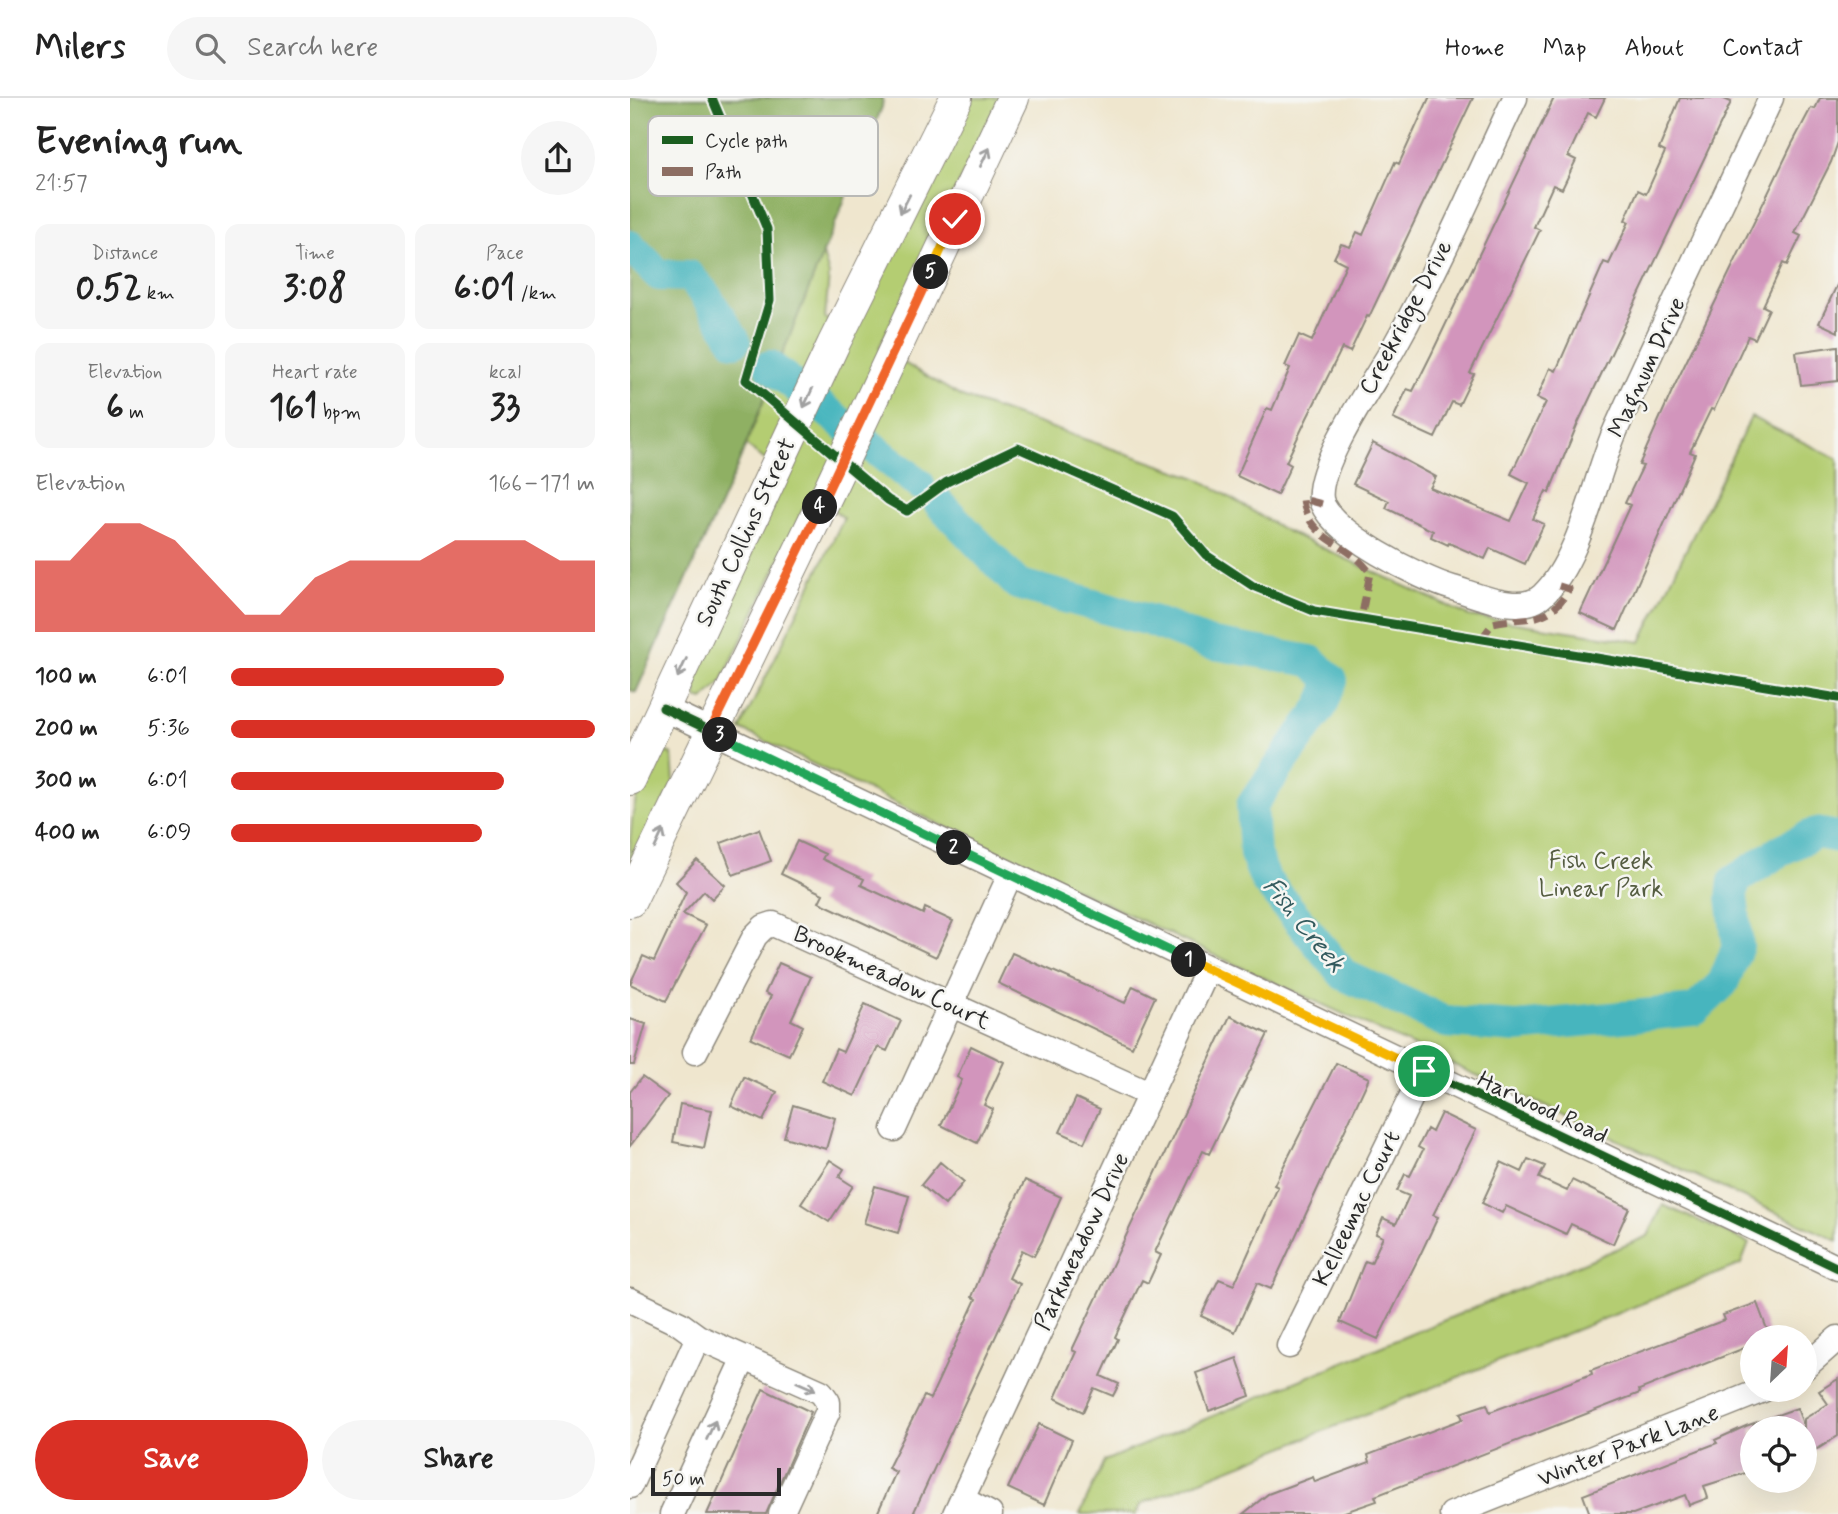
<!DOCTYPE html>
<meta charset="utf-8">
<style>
body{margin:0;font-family:Mynerve,sans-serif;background:#f6f6f6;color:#222;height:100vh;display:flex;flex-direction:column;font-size:26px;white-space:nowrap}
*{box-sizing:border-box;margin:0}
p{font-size:23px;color:#767676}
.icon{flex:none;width:38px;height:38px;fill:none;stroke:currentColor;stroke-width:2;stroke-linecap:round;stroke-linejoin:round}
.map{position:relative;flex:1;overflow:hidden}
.side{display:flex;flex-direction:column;background:#fff;width:630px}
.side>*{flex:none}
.needle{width:46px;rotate:25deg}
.buttons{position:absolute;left:1110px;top:1227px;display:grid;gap:14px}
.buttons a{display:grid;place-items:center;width:77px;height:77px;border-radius:50%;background:#fff;box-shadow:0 7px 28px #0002;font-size:35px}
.scale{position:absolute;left:21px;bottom:18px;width:130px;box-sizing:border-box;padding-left:7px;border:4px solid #2b2b2b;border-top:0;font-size:19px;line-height:24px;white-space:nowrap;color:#2b2b2b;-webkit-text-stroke:5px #f6f6f2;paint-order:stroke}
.pin{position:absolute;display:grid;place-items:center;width:60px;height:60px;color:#fff;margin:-30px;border:4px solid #fff;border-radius:50%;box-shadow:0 2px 7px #0007}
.km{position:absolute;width:35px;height:35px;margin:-18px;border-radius:50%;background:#222;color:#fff;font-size:19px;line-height:35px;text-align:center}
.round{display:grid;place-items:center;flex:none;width:74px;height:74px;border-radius:37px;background:#f6f6f6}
.summary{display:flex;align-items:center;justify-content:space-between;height:119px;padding:0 35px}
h1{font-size:38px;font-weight:800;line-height:52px}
.metrics{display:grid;grid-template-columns:repeat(3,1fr);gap:10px;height:119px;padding:7px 35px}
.metrics div{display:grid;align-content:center;border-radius:14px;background:#f6f6f6;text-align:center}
.metrics b{font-size:35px;font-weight:800}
.metrics small{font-size:19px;font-weight:400}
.metrics p{font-size:19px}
.chart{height:196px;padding:14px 35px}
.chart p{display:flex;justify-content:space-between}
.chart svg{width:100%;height:126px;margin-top:7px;fill:#d93025;opacity:.7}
.button{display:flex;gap:14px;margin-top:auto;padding:14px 35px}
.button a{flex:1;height:80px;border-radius:42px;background:#d93025;color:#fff;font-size:28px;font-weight:800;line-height:80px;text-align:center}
.button a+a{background:#f6f6f6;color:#222}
ul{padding:0 35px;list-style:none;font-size:23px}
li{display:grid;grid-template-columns:112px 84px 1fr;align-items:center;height:52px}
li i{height:18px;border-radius:9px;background:#d93025}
header{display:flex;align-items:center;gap:42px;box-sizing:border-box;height:98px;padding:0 35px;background:#fff;border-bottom:2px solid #e0e0e0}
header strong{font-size:33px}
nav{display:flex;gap:38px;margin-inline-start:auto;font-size:24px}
.search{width:490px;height:63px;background:#f6f6f6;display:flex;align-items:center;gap:18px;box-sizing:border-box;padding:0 24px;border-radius:38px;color:#767676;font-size:26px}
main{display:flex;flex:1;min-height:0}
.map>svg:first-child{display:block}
</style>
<header>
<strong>Milers</strong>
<div class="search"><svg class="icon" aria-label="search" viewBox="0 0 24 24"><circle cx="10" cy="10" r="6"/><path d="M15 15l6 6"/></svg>Search here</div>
<nav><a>Home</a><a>Map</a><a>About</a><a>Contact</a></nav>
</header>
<main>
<section class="side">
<div class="summary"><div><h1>Evening run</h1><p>21:57</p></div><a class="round"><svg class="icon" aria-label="share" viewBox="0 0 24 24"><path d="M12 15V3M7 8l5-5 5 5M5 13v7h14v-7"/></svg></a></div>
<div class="metrics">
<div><p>Distance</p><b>0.52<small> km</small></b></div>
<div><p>Time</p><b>3:08</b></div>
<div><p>Pace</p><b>6:01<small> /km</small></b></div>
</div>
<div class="metrics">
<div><p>Elevation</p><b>6<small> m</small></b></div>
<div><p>Heart rate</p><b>161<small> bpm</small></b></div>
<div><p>kcal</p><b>33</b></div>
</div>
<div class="chart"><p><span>Elevation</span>166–171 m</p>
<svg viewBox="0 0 160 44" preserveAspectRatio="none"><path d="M0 44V19L10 19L20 6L30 6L40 12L50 25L60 38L70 38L80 25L90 19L100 19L110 19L120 12L130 12L140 12L150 19L160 19V44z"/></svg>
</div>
<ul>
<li><b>100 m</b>6:01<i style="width:75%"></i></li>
<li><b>200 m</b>5:36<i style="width:100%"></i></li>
<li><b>300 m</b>6:01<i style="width:75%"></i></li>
<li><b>400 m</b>6:09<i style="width:69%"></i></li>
</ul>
<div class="button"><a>Save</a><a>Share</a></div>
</section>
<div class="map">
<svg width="1208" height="1416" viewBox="0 0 1208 1416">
<rect width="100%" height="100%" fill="#f6f6f2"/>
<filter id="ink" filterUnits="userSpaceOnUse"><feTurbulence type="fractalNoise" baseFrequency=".0143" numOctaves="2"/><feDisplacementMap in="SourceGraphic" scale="14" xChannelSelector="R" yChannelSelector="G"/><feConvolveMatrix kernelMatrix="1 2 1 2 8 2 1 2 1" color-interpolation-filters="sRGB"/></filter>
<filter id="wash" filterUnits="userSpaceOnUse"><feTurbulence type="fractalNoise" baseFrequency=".00686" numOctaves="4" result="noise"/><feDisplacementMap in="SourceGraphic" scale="28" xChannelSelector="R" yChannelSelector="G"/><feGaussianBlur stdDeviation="1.57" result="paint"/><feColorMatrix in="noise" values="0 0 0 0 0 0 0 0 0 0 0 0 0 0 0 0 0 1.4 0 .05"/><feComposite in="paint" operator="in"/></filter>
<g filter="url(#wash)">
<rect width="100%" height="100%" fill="#efe6ce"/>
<path fill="#b4cd72" stroke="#707c4e" stroke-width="2" d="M0,0h149l50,177 -4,43 27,15 113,-235h35l-121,250 83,49 235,81 89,53 183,85 172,26 110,-225 87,42v782l-643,-295 -455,-217 104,-211 -33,-25 -90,190 -18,17 -7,-2v-23l89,-200 -49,-37z
M37,654l5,2 2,28 -44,93c0,-47 0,-99 37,-123z
M1033,1107l86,38 -8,21 -600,240 -5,10h-56l24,-53 544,-225z"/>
<path fill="#8fb064" stroke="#5d6e48" stroke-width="2" d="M0,0h253l-1,9 -145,360 -101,225 -6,-2z"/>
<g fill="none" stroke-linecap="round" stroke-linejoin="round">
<path stroke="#46b5be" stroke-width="32" d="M0,148l29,29 30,1 15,17 31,48
M140,268l149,118
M309,405l78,81 135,37 56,22 103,18 21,19 -10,26 -70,99 3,49 11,27 78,94 102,47 71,5 178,-17 28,-27 15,-37 -6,-49 2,-16 49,-32 33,-16 22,4"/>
</g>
<g id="blocks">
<path fill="#d295bc" d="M799,0h44l-104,219 -2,-1 -17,36 -8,-4 -35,70 -21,44 5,3 -14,30 -40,-19 30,-68 5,2 18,-42 -5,-2 14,-31 13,6 19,-42 15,-35 -12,-6 7,-14 9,3 7,-15 6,3 32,-73 4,2z
M924,0h51l-9,19 -8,-4 -20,43 8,4 -14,29 -9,-4 -19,42 6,3 -70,143 4,1 -15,31 -7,-3 -17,36 -42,-19 14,-30 6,2 18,-36z
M1050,0h42l9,4 -154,323 -28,68 -3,-2 -13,28 11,5 -19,40 -35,-16 -5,11 -36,-16 -1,2 -17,-8 2,-6 -47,-23 3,-7 -36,-17 20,-41 63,34 -6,11 81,33 18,-38 -18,-9 35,-72 -9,-4 13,-30 6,3 48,-109 5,2 20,-42 -4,-2 13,-30 8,4 19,-42 -6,-3z
M1190,0h18v44l-7,20 -36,71 6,3 -14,29 -4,-2 -20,43 6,3 -14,30 -7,-3 -34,74 -3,-1 -21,43 5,2 -78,176 -37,-17 50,-108 -5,-2 18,-37 -4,-1 33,-74 120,-247 19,-36 4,1z
M1208,185v49l-19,-9z
M1208,248v35l-37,4 -5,-33z
M129,731l12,32 -38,14 -12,-32z
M167,743l28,13 -3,5 42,20 -3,6 62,29 2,-6 28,13 -17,36 -117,-55 4,-8 -42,-20z
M67,762l28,25 -13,14 -8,-8 -21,23 23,11 -40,76 -36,-17 13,-28 11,5 32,-69 -10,-10z
M382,855l113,50 8,-17 22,11 -23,50 -134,-64z
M149,865l32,14 -20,43 12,6 -14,29 -38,-17 20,-42 -6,-3z
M235,906l36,17 -14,30 -9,-4 -23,49 -33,-15 14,-32 7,3z
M600,918l38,18 -59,120 -6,-3 -48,101 6,3 -13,28 -6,-3 -27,57 3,2 -17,37 18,8 -6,12 -19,-8 -11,24 -28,-14 21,-46 -4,-2z
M0,921l16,5 -12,41h-4z
M341,948l33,16 -20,43 9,4 -16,34 -36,-18 21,-45 -5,-3z
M706,965l33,15 -98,211 -14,-6 -22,49 -34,-16 18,-37 15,6 44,-98 -4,-2z
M12,979l26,19 -38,50v-54z
M114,979l33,15 -14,29 -32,-15z
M446,1000l24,11 -16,34 -24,-11z
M50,1006l32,6 -8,38 -31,-6z
M163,1007l42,13 -9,31 -42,-12z
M811,1015l35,17 -43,85 5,2 -18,38 -42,84 -38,-17 25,-61 6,2 12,-26 -7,-3 7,-16 13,6 13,-28 -12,-5 8,-17 5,2 13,-26 -5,-3 9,-18 5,3z
M898,1061l17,7 -6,12 28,13 5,-11 57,28 -16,36 -42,-20 -5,10 -60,-28 -4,7 -20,-10 19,-41 21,10z
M200,1062l14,9 -5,8 14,9 -24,36 -28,-18z
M310,1064l24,20 -19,23 -24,-20z
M395,1082l36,17 -19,44 -8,15 -12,-6 -13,28 11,6 -107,230h-36l19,-42 -8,-4 36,-72 6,3 46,-100 -4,-2 18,-45z
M245,1088l34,10 -11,37 -34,-10z
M1127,1205l13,34h-18v8l-113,45 1,3 -265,103 2,5 -38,13h-96l25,-20 45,-17 2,5 55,-20 -2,-7 95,-36 -3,-6 27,-9 3,8 57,-21 45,-17 -1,-4 134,-50 -2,-5z
M607,1260l13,38 -41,15 -13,-38z
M1208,1281v57l-19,12 -15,6v-26h-52v43l-48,15 4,12 -19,7 -4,-10 -52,19h-43l-7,-19 134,-52 -2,-3 31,-14 51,-18 7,19v-8l24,-15 -9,-13z
M133,1291l48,23 -45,102h-59z
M409,1326l33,16 -28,65 -36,-17z"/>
</g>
</g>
<g filter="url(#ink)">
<use href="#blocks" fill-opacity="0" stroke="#8d887c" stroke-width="2"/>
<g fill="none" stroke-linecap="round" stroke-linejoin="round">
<g stroke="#8d887c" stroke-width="27">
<path id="minor" d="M885,0c-39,83 -76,169 -121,249 -18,32 -78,117 -73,152 5,32 102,81 132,89 24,7 69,28 90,7 38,-36 52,-119 73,-166 50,-111 104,-221 155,-331
M33,610l1175,560
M65,954l60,-116 9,-9 9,-3 376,170
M264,1031l116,-254
M0,1202l50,24 18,13 123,55 7,10v9l-47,103
M659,1248l135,-275
M1174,1270l34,-30
M0,1388l68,-149
M332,1401l28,15
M42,1416l72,-156
M325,1416l253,-545
M822,1416l311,-124"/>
</g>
<g stroke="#8d887c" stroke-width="34">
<path id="major" d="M0,681l203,-434 123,-247
M0,803l201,-415 182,-388"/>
</g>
<use href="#minor" stroke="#fff" stroke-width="24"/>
<use href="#major" stroke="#fff" stroke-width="32"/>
<path stroke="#8d6e63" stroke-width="7" stroke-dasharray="14 7" stroke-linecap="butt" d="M692,406l-19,-5c3,41 49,45 67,74l-9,46
M851,541l12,-16c34,-8 55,4 76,-34l-16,-5"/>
<g stroke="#f6f6f2" stroke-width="13">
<path id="cycleway" d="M82,0l55,131 3,71 -24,80 142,120 19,11 40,-29 71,-34 154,68 34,39 47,31 61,25 524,87
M33,610l1175,560"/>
</g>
<use href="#cycleway" stroke="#1b5e20" stroke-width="9"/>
</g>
<defs><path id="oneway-shaft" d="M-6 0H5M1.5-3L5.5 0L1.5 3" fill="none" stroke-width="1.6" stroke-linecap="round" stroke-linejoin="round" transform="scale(1.75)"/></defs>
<g stroke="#a0a0a0">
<use href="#oneway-shaft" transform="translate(355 59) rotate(-64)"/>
<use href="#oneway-shaft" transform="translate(275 106) rotate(117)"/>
<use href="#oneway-shaft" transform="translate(178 300) rotate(115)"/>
<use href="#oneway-shaft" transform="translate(52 570) rotate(115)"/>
<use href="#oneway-shaft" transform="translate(29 741) rotate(-65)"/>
<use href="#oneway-shaft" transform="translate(176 1288) rotate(24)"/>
<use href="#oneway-shaft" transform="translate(81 1332) rotate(-65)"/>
</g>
</g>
<g fill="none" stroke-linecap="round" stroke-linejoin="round" filter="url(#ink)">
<g stroke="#fff" stroke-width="14">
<path id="split-1" d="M559,862l235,111"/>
</g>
<g stroke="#fff" stroke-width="14">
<path id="split-2" d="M324,750l235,112"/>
</g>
<g stroke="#fff" stroke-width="14">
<path id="split-3" d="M90,637l234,113"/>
</g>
<g stroke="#fff" stroke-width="14">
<path id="split-4" d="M90,637l-10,-4 110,-224"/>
</g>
<g stroke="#fff" stroke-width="14">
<path id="split-5" d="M190,409l111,-235"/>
</g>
<g stroke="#fff" stroke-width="14">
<path id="split-6" d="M301,174l24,-53"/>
</g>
<use href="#split-1" stroke="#f5b400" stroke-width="9"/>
<use href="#split-2" stroke="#22a559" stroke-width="9"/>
<use href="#split-3" stroke="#22a559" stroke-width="9"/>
<use href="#split-4" stroke="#f0652b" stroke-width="9"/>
<use href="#split-5" stroke="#f0652b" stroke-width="9"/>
<use href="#split-6" stroke="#f5b400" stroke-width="9"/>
</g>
<g text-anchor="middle" stroke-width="5" stroke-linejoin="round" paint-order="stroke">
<g font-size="24" fill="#2b2b2b" stroke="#f6f6f2">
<text transform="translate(775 219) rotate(-62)" y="8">Creekridge Drive</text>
<text transform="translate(1016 269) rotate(-65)" y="8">Magnum Drive</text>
<text transform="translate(115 434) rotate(-65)" y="8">South Collins Street</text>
<text transform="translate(262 879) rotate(25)" y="8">Brookmeadow Court</text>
<text transform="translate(913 1009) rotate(25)" y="8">Harwood Road</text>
<text transform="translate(726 1110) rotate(-64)" y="8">Kelleemac Court</text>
<text transform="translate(451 1143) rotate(-65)" y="8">Parkmeadow Drive</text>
<text transform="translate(998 1347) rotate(-21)" y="8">Winter Park Lane</text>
</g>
<g font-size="24" fill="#545c40" stroke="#f6f6f2">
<text x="971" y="770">Fish Creek<tspan x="971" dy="28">Linear Park</tspan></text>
</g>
<g font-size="26" font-style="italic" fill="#345b5e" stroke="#f6f6f2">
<text transform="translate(675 826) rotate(51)" y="9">Fish Creek</text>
</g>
</g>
<rect x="18" y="18" width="230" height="80" rx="10" fill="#f6f6f2" stroke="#b9b9b6" stroke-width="2"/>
<rect x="32" y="38" width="31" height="8" fill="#1b5e20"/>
<rect x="32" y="69" width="31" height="9" fill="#8d6e63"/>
<g font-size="19" fill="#2b2b2b">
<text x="75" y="49">Cycle path</text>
<text x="75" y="80">Path</text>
</g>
</svg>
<div class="buttons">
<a><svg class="needle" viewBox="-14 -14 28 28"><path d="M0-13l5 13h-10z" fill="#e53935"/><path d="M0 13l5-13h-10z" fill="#767676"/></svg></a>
<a><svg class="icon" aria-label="locate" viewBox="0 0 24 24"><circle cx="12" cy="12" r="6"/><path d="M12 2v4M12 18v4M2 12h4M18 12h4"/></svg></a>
</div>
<div class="scale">50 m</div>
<div class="pin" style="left:794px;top:973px;background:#1e9e55"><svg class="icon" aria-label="arrive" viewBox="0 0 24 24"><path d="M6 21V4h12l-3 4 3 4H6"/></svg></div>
<div class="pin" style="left:325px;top:121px;background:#d93025"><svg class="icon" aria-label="check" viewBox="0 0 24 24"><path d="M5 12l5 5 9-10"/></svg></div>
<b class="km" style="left:559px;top:862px">1</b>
<b class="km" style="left:324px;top:750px">2</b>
<b class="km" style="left:90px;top:637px">3</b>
<b class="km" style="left:190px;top:409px">4</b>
<b class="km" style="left:301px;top:174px">5</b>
</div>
</main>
